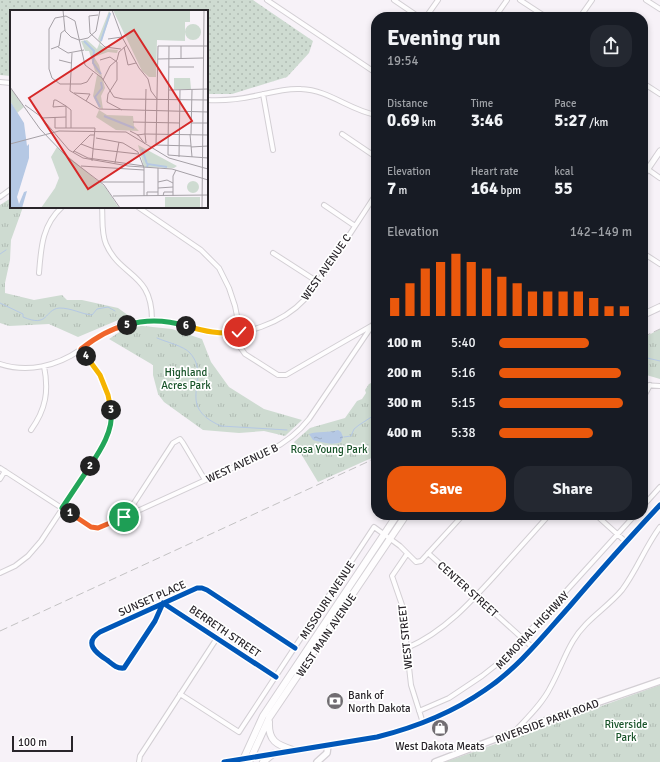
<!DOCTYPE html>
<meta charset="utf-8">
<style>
body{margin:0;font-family:Signika,sans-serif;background:#242831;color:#f1f3f6;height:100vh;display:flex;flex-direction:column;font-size:15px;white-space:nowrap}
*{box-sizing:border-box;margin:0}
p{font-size:13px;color:#9ea1a6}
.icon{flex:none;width:22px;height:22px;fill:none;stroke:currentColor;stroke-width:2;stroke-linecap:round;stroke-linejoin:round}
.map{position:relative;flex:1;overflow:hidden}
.side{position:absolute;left:371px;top:12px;width:277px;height:508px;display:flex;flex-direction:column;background:#171b24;border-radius:16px;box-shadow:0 2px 6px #0003}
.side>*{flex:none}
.scale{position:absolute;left:12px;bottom:10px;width:61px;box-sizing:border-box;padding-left:4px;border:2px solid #29252a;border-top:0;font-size:11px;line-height:14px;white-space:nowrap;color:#29252a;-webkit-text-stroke:3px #fff;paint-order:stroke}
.pin{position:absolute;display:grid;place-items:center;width:34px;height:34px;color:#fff;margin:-17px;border:2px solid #fff;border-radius:50%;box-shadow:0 1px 4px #0007}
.km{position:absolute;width:20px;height:20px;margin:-10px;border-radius:50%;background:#222;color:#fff;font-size:11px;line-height:20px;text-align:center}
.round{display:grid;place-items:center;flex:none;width:42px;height:42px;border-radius:16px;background:#242831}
.summary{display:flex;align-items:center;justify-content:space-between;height:68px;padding:0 16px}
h1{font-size:22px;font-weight:700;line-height:30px}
.stats{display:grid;grid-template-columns:repeat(3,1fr);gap:6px;height:68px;padding:4px 16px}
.stats div{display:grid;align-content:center}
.stats b{font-size:17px;font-weight:700}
.stats small{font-size:11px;font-weight:400}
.stats p{font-size:11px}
.chart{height:112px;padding:8px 16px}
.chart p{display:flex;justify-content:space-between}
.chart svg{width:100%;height:72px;margin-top:4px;stroke:#ea580c;stroke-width:6}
.cta{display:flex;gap:8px;margin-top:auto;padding:8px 16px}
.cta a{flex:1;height:46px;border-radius:16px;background:#ea580c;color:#fff;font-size:16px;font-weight:700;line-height:46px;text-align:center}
.cta a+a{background:#242831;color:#f1f3f6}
ul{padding:0 16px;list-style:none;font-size:13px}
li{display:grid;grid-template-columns:64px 48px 1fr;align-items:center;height:30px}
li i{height:10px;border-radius:5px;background:#ea580c}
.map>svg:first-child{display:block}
</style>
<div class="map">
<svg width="660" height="762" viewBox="0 0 660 762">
<defs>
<pattern id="grass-dots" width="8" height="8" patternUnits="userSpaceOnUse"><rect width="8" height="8" fill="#cedbd1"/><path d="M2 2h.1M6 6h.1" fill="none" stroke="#b1bcb4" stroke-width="1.8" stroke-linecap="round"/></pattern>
<pattern id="park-tufts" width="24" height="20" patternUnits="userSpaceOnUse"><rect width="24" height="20" fill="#cedbd1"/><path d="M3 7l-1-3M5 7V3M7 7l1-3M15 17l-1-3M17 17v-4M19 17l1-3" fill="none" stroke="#b1bcb4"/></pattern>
<pattern id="water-ripples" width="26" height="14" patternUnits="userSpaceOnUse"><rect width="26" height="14" fill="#b5c8e4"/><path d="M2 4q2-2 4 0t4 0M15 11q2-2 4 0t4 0" fill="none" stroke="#9cacc4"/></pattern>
</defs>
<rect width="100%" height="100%" fill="#f7f2f8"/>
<path fill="url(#grass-dots)" d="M0,0h253l60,41 -4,12 -22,24 -55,17h-25v-83h-196v65l-11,-1z"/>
<path fill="url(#park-tufts)" d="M11,198v9h12l-12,33 -1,20 -5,23v10l29,7 28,-5 5,5h15l36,8 25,18 29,3 30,10 9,23 18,25 35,22 38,11 -17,16 -21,-5 -25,2 -36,-3 -39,-28 -6,-8 -5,-19v-10l-44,-26 15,-10 9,-4 -10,-7 -45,19 -29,-13 -40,2 -9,-3v-118z
M660,329v50l-17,-5v-36z
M376,379v77l-58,26 -24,-40 16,-14 35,-10 12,-17 5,-2 4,-6 -1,-3 4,-6 4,-2z
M660,685v77h-215z"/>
<path fill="url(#water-ripples)" d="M338,430l3,2 2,5 -2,5c-9,4 -20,0 -28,-2l-4,-6c9,-3 19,-1 29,-4z"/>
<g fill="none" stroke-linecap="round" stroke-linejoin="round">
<path stroke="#b5c8e4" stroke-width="1" d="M0,254l6,-4
M0,303l23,11v3c26,11 21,-7 36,-9 13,0 22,6 33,7l5,-6 11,-2 7,4
M157,338c9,4 27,8 33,15 23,26 -17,52 31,73l66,4
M643,357l17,4
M344,437l7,-1 3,-7 5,-4 17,-11"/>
<g stroke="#d3cfd4" stroke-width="6">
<path id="minor" d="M267,0l109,73
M394,0l25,17
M520,0l26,17
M646,0l14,9
M426,17l12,-17
M495,17l12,-17
M580,17l12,-17
M0,82l11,1
M643,83l17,11
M263,94l10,56
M207,100c18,1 35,-1 52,-5 13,-3 28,-7 42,-6 28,1 48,21 75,26
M342,134l34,23
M643,166l17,12
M0,197l11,-8
M324,205l31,21
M102,207c1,12 -1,25 4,37 15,34 46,28 46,76
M138,207l63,43 18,18 10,20 6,18 3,15 2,26 5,7 33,21h8l85,-49
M273,253l45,29
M643,253l17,11
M39,273c2,-25 3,-48 23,-66
M0,364c28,9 57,2 80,-14 12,-8 23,-17 36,-23 37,-14 60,-2 95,5 31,6 72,-9 94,-33 10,-11 19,-26 28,-39 14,-22 29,-44 43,-66
M643,385l17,1
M643,398l7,-13
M31,430c15,-21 18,-39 13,-64
M0,468l91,59 7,2 171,-78c16,-8 29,-18 40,-32l67,-99
M0,479l5,-8
M643,506l17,-19
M596,515l30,27
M125,517l48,-74 7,-4 3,4 22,37
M428,553l104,94
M407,554l-15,22 10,29 9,80 12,38
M0,573l15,-7 13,-10 13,-15 60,-91 8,-22 2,-15 -3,-18 -8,-20 -19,-26
M407,648c37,-16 64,-46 91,-76 17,-19 34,-38 51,-57
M276,677l-113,-74 -8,18 -31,47c-7,1 -12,-4 -17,-8 -11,-7 -24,-17 -7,-28l97,-44h5l5,2 88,58
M180,694l59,38 135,-205 26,19 16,16 5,-1 42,-46
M419,711l30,-13 33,-22 19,-15 38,-40 96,-106
M516,730c12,-13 26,-26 34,-42 9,-16 14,-32 23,-47 12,-21 34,-33 49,-51 15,-20 23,-43 38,-63
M139,762l1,-6 77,-118"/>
</g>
<g stroke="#d3cfd4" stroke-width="7">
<path id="tertiary" d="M643,176l17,-25
M224,762l153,-25c40,-10 75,-24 108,-47 33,-22 58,-54 84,-83 30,-35 60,-69 91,-102"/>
</g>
<g stroke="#d3cfd4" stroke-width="8">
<path id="secondary" d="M317,762l10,-9 1,-8
M435,762l89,-34 136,-47"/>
</g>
<g stroke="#d3cfd4" stroke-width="8">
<path id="primary" d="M643,315l17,-8
M269,722c-1,19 8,23 24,28
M242,762l21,-46 134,-201
M249,762l20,-44 137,-203
M263,762l10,-8"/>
</g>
<use href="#minor" stroke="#fefdfe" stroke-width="4"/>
<use href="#tertiary" stroke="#fefdfe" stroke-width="5"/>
<use href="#secondary" stroke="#fefdfe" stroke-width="5.5"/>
<use href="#primary" stroke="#fefdfe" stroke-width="6"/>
<path stroke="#c3c2c3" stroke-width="1" stroke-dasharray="8 4" stroke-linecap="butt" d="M643,337l17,-8
M0,631l376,-173"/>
<g stroke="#fff" stroke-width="8">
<path id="cycleway" d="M276,677l-113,-74 -8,18 -31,47c-7,1 -12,-4 -17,-8 -11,-7 -24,-17 -7,-28l97,-44h5l5,2 88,58
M224,762l153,-25c40,-10 75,-24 108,-47 33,-22 58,-54 84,-83 30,-35 60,-69 91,-102"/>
</g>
<use href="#cycleway" stroke="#0057b8" stroke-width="5"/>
</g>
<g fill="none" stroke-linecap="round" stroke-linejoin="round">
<g stroke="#fff" stroke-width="8">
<path id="split-1" d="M70,513l21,14 7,1 26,-11"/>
</g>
<g stroke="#fff" stroke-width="8">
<path id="split-2" d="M70,513l-8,-5 28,-42"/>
</g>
<g stroke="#fff" stroke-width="8">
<path id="split-3" d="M90,466c10,-15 24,-36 21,-56"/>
</g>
<g stroke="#fff" stroke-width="8">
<path id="split-4" d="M86,356l14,19 8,20 3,15"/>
</g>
<g stroke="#fff" stroke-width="8">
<path id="split-5" d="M86,356l-5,-7c14,-11 28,-20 46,-24"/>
</g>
<g stroke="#fff" stroke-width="8">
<path id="split-6" d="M127,325c20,-6 39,-5 59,1"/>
</g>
<g stroke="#fff" stroke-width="8">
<path id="split-7" d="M186,326c18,5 35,9 53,6"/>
</g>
<use href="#split-1" stroke="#f0652b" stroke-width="5"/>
<use href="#split-2" stroke="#22a559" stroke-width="5"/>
<use href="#split-3" stroke="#22a559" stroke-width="5"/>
<use href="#split-4" stroke="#f5b400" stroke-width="5"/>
<use href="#split-5" stroke="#f0652b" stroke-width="5"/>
<use href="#split-6" stroke="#22a559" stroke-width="5"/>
<use href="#split-7" stroke="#f5b400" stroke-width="5"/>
</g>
<defs>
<g id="bank-disc" transform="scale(0.9)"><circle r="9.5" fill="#716d72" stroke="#fff"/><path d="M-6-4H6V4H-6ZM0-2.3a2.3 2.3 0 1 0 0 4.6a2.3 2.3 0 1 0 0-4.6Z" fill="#fff"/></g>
<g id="shop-disc" transform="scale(0.9)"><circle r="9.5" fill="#716d72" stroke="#fff"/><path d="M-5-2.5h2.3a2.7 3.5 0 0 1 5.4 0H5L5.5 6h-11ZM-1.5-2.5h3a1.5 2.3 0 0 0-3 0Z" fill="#fff"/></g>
</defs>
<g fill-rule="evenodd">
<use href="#bank-disc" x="335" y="701"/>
<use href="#shop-disc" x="440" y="728"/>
</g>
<g text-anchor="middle" stroke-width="3.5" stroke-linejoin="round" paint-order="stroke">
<g font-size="11" fill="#29252a" stroke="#fff">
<text transform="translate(326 267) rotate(-55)" y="4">WEST AVENUE C</text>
<text transform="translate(242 463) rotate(-25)" y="4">WEST AVENUE B</text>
<text transform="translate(468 589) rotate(42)" y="4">CENTER STREET</text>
<text transform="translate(152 598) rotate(-24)" y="4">SUNSET PLACE</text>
<text transform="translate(327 600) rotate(-57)" y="4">MISSOURI AVENUE</text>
<text transform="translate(532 630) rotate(-47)" y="4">MEMORIAL HIGHWAY</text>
<text transform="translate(225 631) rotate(34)" y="4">BERRETH STREET</text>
<text transform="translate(326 635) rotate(-56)" y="4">WEST MAIN AVENUE</text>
<text transform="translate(405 637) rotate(-96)" y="4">WEST STREET</text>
<text transform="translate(547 721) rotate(-20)" y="4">RIVERSIDE PARK ROAD</text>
</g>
<g font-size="11" fill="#185329" stroke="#fff">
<text x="186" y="376">Highland<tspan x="186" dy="13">Acres Park</tspan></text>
<text x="329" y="453">Rosa Young Park</text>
<text x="626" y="728">Riverside<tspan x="626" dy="13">Park</tspan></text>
</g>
<g font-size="11" fill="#29252a" stroke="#fff" text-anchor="start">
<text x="348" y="699">Bank of<tspan x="348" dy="13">North Dakota</tspan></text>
<text x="440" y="750" text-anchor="middle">West Dakota Meats</text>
</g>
</g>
<g transform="translate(10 10)">
<rect width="198" height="198" fill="#f7f2f8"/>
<path d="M103,0h77v12h-5v19l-28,-1 -1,37h-7l-7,-6z" fill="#cedbd1"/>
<path d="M99,1l2,3 -11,31 7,4 11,1 -1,3 -9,-1 -14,5 5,8 6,23 -4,8 2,13 -4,-1 -6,-12 4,-21 4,1 -6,-5 -6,-20h-4l-4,-10 6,-1 10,9 3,-7 -2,-3zM0,77l14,20 -7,6 -7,-12zM89,100l8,5 26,1 1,10 5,5 -23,-1 -20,-13zM128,135l39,21 -3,2 -30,-1zM47,137l48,40 14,21h-78l14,-20 4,-10 -8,-21zM155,187h35v11h-35z" fill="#cedbd1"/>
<path d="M175 22a8 8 0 1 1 16 0a8 8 0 1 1-16 0ZM164,68h16l1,11h-17zM177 177a6 6 0 1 1 12 0a6 6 0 1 1-12 0Z" fill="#cedbd1"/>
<path d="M0,91l14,22 3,23 2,-2v14l-12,39 2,7 5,-12 3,-1 -5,17h-12z" fill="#b5c8e4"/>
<path fill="none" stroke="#b5c8e4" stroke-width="2" d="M74,31l10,10 -1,12 8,11M91,31l9,-28M90,97l-5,-10 7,-9 -1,-6M94,106l30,12M132,139l5,15M137,157l1,-3 19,3"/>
<path fill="none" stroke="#a5a0a6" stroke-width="1" d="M53,0l2,21 6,6 8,3 9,-2 8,-7 4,-21M102,0l10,27 17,31 9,11 3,12 6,8M88,5l-9,1 1,17 15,14 16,2M98,29l14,-2M159,36l-1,109 40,3M48,37l10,6 16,-3M114,37l4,18 8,-2M41,39l8,-3 2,-13 4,-3M62,43l-2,38 29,18 109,3M148,49l45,-1M171,49v-13M49,50l12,3M90,50l10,-3 7,5v18l-9,14 -1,8 15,8M159,57h25M83,63l-6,9 -6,2h-21l-8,-6 -3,-9v-40l6,-11 11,-2 9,5 10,44 17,13 12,19 9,2 85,1M93,70l7,-14 7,-6 2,-8 8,-7M0,77l30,42 26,27 38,29 16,23M136,79l-1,45 63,1M159,80l39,-1M64,83l16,1 -4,7M15,95l15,11 29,34 14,8 45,8 44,3 36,11M45,107v11h40l-3,33M31,108l25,-1M123,112l47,1M181,113h17M56,118v-22l-13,1 1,-7h2l10,6 5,4v18M120,121l8,4 7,9M180,124l2,23M181,124l1,-44M127,125l8,-1 1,9M86,128l27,5 15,9 6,16v28M0,134l49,-13 67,1 43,26 39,11M71,134l13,5 44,5M181,136l-35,-1 2,-99h50M181,137l17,-1M64,141l14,7 56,8M63,142l17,-17h4M169,147l1,-67M105,153l4,-21M71,156l63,4M90,172h44M148,172l9,-2 6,3M148,178l15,-1M103,186l95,-1M137,186v-4h11M148,186v-28M153,186l1,-4h9M163,186v-20l3,-6M192,198l2,-198"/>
<path fill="#d62828" fill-opacity="0.15" stroke="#d62828" stroke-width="2" d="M124,20l58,91 -104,68 -59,-91z"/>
<rect width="198" height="198" fill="none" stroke="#29252a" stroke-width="2"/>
</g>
</svg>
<div class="scale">100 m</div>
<div class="pin" style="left:124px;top:517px;background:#1e9e55"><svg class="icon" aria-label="arrive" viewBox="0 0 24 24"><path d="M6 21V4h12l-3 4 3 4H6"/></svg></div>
<div class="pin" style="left:239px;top:332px;background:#d93025"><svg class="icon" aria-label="check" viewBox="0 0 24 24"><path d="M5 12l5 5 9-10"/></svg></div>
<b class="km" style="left:70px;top:513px">1</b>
<b class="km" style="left:90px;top:466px">2</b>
<b class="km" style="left:111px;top:410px">3</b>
<b class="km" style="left:86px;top:356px">4</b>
<b class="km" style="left:127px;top:325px">5</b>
<b class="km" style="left:186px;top:326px">6</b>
<section class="side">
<div class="summary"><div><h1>Evening run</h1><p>19:54</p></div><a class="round"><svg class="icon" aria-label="share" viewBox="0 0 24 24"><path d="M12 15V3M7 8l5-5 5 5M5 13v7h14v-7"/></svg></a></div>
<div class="stats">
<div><p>Distance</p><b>0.69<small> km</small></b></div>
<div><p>Time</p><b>3:46</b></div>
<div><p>Pace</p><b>5:27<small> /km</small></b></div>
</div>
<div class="stats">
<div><p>Elevation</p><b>7<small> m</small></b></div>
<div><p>Heart rate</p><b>164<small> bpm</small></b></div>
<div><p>kcal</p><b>55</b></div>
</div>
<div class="chart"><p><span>Elevation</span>142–149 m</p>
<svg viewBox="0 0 160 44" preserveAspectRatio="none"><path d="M5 44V33M15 44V24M25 44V15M35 44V11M45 44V6M55 44V11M65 44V15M75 44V20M85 44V24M95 44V29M105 44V29M115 44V29M125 44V29M135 44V33M145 44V38M155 44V38"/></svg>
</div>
<ul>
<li><b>100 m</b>5:40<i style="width:68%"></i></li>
<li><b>200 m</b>5:16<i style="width:92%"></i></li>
<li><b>300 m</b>5:15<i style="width:93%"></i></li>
<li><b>400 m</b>5:38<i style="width:71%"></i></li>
</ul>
<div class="cta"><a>Save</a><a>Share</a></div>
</section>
</div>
